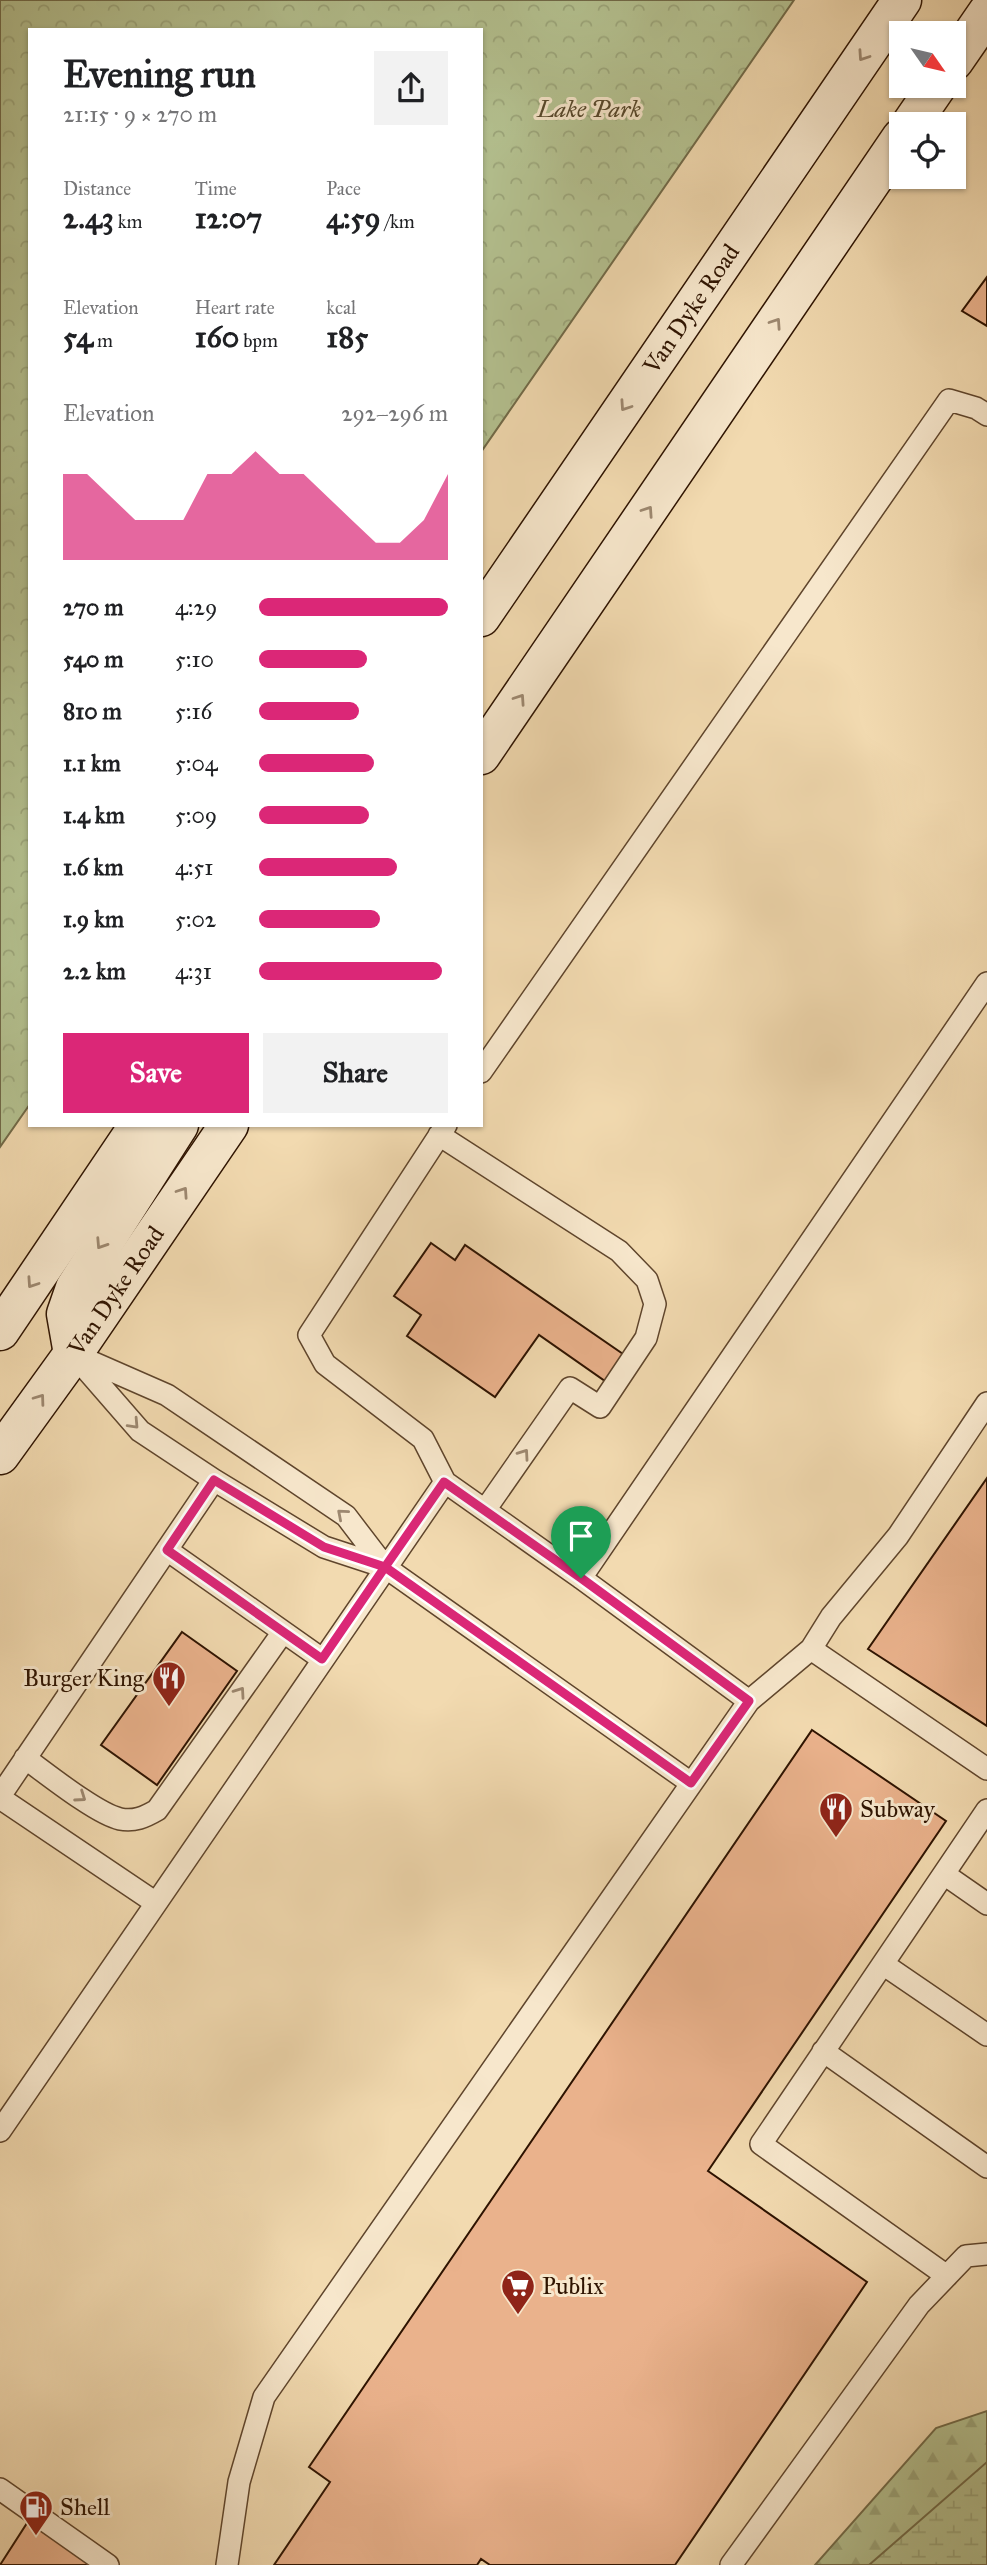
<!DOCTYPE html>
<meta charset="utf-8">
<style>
body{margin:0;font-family:"IM FELL Great Primer",serif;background:#f2f2f2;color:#202124;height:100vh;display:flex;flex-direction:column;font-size:26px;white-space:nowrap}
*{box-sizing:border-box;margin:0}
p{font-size:23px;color:#757577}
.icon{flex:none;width:38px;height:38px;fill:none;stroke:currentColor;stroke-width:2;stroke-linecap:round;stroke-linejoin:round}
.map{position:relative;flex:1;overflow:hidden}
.details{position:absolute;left:28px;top:28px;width:455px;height:1099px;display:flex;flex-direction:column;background:#fff;border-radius:0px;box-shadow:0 2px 5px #0004}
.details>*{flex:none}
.needle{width:46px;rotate:124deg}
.tools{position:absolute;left:889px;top:21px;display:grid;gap:14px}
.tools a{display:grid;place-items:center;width:77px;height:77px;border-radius:0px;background:#fff;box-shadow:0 2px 5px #0004;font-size:35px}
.pin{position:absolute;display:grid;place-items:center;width:60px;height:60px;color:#fff;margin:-72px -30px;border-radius:50% 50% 50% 0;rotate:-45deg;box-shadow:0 0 7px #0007}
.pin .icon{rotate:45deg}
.round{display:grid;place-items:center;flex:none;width:74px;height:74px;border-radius:0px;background:#f2f2f2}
.overview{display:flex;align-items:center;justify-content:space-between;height:119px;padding:0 35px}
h1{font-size:38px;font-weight:700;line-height:52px}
.figures{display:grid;grid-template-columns:repeat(3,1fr);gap:10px;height:119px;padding:7px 35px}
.figures div{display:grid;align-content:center}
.figures b{font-size:30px;font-weight:700}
.figures small{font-size:19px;font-weight:400}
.figures p{font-size:19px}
.chart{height:196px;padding:14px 35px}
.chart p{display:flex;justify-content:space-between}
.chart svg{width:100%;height:126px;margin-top:7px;fill:#db2777;opacity:.7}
.action{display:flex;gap:14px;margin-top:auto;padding:14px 35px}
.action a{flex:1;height:80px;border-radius:0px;background:#db2777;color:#fff;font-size:28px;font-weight:700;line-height:80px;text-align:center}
.action a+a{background:#f2f2f2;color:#202124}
ul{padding:0 35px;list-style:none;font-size:23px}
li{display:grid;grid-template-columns:112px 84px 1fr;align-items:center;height:52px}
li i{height:18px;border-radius:9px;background:#db2777}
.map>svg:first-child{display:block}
</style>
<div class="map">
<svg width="987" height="2565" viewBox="0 0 987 2565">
<defs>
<pattern id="forest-firs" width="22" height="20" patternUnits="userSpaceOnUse" patternTransform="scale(1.75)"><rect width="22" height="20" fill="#b4c190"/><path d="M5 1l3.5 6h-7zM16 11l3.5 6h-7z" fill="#9ba57a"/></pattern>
<pattern id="wetland-marsh" width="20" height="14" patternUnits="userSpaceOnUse" patternTransform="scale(1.75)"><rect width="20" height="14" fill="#b4c190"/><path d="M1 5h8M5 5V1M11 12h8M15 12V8" fill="none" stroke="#9ba57a"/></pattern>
<pattern id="park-crowns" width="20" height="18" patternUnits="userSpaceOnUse" patternTransform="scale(1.75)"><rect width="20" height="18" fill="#b4c190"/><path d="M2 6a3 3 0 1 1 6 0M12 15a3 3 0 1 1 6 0" fill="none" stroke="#9ba57a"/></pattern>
</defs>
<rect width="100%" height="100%" fill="#f2dab0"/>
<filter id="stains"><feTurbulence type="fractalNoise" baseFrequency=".00286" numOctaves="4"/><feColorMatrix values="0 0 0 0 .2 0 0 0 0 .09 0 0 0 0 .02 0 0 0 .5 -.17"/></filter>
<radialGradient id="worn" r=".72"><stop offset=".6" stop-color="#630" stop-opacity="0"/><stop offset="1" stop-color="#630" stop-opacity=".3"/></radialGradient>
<path fill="url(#forest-firs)" stroke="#716a48" stroke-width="2" d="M987,2411v154h-172l121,-137z"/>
<path fill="url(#wetland-marsh)" stroke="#716a48" stroke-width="2" d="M987,2462v103h-118z"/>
<path fill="url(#park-crowns)" stroke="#716a48" stroke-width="2" d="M0,0h794l-313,452v-422h-451v1074l-30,43z"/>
<path fill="#eab28c" stroke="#2e1300" stroke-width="2" d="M987,277v49l-25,-15z
M431,1243l24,17 10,-15 158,109 -18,27 -66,-46 -44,62 -88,-61 14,-21 -27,-19z
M987,1478v248l-119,-77z
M182,1632l55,39 -80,114 -56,-40z
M812,1730l134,91 -238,350 159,111 -192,283h-185l-9,-6 -4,6h-203l56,-83 -21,-15z
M29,2520l66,45h-95z"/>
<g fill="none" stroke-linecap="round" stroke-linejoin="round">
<g stroke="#5f452c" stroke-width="24">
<path id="lane" d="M481,1072l468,-672 27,8 11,7
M439,1135l180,116 28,29 8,24 -9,34 -46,69 -30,-19 -85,122
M73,1354l67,77 74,49 110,67 61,20 306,216
M78,1356l89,39 179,121 39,51
M445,1482l136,96 168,123
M167,1550l155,109
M581,1578l406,-595
M811,1649l176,120
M25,1758c22,16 72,56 95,61 14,3 25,-2 37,-9l126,-178
M0,1796l214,-316
M0,1798l156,105
M944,1874l43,30
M883,1964l104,71
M823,2051l164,116
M0,2131l445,-649 -22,-43 -98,-75 -16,-29 137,-210
M947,2276l-186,-132 226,-334
M0,2489l108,76
M227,2565l12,-83 25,-85 485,-696 62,-52 20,-32 67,-81 89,-133
M731,2565l188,-260 47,-49 21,-2"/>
</g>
<g stroke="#2e1300" stroke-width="41">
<g id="secondary">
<path d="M954,61l33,-48"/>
<path d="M911,124l26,-38"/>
<path id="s1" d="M481,617l421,-617"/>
<path d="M481,755l420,-617"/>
<path d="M0,1331l139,-206"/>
<path d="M73,1354l-7,-40 9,-26 104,-163"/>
<path id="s2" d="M0,1455l73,-101 156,-229"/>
</g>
</g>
<use href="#lane" stroke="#f7e7cc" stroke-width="21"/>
<use href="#secondary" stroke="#f7e7cc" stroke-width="38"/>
</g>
<defs><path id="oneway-chevron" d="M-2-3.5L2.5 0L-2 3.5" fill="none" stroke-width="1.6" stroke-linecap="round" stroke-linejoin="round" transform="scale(1.75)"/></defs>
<g stroke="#9d8870">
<use href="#oneway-chevron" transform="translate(863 56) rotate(124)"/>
<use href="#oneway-chevron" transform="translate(776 323) rotate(-56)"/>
<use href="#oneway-chevron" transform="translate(625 406) rotate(124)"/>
<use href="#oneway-chevron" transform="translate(648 511) rotate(-56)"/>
<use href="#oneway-chevron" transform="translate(520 699) rotate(-56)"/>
<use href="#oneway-chevron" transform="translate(183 1192) rotate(-56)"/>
<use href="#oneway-chevron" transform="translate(101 1244) rotate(123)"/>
<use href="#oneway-chevron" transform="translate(32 1283) rotate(124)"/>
<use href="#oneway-chevron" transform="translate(40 1399) rotate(-54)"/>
<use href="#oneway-chevron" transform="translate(134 1424) rotate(47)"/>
<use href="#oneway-chevron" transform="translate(524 1454) rotate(-55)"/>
<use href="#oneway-chevron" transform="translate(342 1514) rotate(-139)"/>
<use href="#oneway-chevron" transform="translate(240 1692) rotate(-55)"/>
<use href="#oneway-chevron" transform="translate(81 1797) rotate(35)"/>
</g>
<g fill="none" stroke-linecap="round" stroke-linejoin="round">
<g stroke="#fff" stroke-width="14">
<path id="route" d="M581,1578l-137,-96 -59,85 -61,-20 -110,-67 -47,70 155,109 63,-92 306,216 58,-82 -168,-123"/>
</g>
<use href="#route" stroke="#db2777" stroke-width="9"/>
</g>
<defs>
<g id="restaurant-pin" transform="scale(1.75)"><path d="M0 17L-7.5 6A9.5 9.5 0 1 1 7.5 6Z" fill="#8f2418" stroke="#f7e7cc"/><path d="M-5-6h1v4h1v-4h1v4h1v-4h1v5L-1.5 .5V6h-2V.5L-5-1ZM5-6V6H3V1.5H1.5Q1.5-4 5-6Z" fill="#fff"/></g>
<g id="supermarket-pin" transform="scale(1.75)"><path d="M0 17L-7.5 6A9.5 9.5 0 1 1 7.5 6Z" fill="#8f2418" stroke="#f7e7cc"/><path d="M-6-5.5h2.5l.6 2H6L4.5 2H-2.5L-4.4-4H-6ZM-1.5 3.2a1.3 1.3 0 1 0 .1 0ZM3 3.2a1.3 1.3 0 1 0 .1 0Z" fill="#fff"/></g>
<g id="fuel-pin" transform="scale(1.75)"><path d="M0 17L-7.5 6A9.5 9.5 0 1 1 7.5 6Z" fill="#8f2418" stroke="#f7e7cc"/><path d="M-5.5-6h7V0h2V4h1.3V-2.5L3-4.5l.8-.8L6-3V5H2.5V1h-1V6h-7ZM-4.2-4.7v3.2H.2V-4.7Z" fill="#fff"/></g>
</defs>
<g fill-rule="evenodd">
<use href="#restaurant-pin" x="169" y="1678"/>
<use href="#restaurant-pin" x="836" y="1809"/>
<use href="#supermarket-pin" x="518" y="2286"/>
<use href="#fuel-pin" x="36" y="2507"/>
</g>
<g text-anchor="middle" stroke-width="6" stroke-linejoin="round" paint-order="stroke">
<g font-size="24" font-style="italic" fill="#56472b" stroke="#f7e7cc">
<text x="589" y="117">Lake Park</text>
</g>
<g font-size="24" fill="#2e1300" stroke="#f7e7cc">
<text dy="8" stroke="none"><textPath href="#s1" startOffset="373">Van Dyke Road</textPath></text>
<text dy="8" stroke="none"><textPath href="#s2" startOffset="201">Van Dyke Road</textPath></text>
</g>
<g font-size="24" fill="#2e1300" stroke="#f7e7cc" text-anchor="start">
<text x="144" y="1686" text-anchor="end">Burger King</text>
<text x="860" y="1817">Subway</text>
<text x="542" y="2294">Publix</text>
<text x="60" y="2515">Shell</text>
</g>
</g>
<rect width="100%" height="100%" filter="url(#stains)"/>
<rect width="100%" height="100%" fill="url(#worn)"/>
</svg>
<div class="tools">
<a><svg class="needle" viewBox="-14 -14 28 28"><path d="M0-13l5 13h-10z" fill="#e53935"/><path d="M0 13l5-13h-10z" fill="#757577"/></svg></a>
<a><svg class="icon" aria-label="locate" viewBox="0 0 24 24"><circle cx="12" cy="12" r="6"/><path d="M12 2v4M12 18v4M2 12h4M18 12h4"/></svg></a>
</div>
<div class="pin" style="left:581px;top:1578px;background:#1e9e55"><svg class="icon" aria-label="arrive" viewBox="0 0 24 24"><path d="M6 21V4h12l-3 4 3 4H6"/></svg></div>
<section class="details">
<div class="overview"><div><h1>Evening run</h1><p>21:15 · 9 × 270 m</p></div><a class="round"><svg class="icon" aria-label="share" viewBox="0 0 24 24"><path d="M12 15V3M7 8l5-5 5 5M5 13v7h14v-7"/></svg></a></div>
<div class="figures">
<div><p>Distance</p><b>2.43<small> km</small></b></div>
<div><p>Time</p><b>12:07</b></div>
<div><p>Pace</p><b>4:59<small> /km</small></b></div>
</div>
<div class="figures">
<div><p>Elevation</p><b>54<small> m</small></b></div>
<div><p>Heart rate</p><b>160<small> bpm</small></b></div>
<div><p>kcal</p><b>185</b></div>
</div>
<div class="chart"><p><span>Elevation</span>292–296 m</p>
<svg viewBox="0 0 160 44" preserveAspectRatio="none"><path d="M0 44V14L10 14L20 22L30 30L40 30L50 30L60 14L70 14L80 6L90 14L100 14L110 22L120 30L130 38L140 38L150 30L160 14V44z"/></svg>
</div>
<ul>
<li><b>270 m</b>4:29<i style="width:100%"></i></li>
<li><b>540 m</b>5:10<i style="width:57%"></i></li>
<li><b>810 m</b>5:16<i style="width:53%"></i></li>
<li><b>1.1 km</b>5:04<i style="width:61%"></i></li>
<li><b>1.4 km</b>5:09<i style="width:58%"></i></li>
<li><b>1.6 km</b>4:51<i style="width:73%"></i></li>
<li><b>1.9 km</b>5:02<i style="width:64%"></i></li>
<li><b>2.2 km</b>4:31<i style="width:97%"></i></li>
</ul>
<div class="action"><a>Save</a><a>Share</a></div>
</section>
</div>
